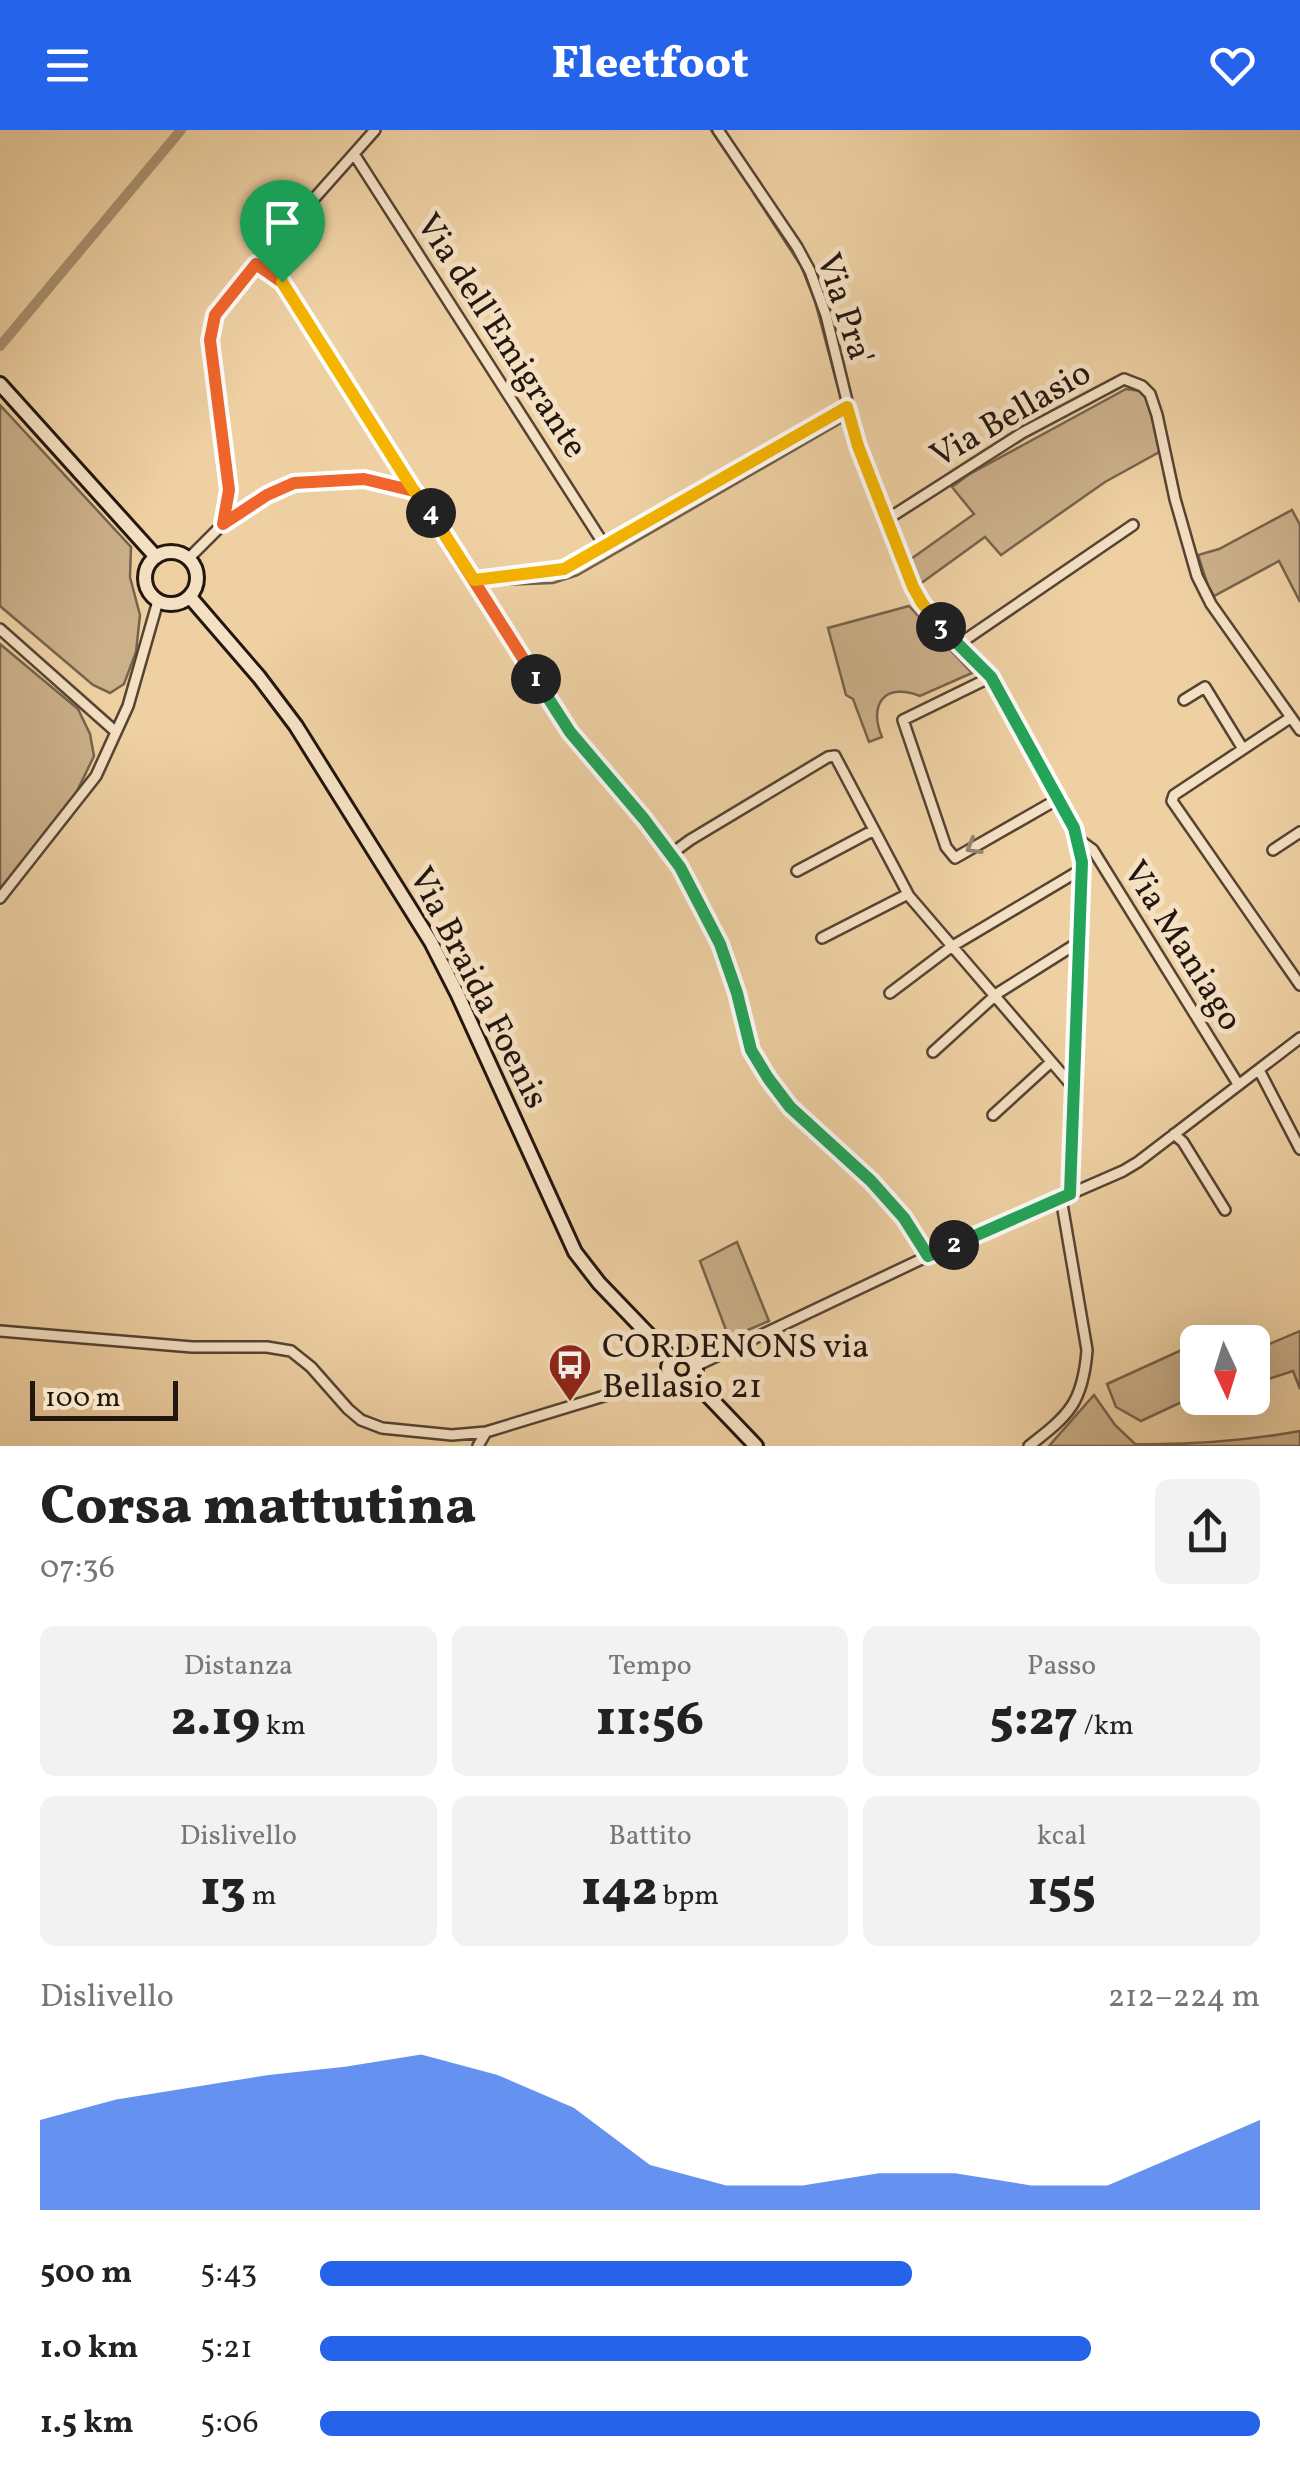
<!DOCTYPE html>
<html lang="it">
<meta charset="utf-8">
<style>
body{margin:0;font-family:Vollkorn,serif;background:#f2f2f2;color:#222;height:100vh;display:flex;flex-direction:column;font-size:38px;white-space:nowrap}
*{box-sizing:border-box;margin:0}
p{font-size:32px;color:#767676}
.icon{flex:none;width:55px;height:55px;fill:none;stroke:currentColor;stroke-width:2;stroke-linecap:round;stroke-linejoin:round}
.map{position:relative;height:1316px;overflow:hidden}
.drawer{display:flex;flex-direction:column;background:#fff;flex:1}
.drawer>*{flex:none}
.needle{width:65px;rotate:176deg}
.tools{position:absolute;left:1180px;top:1195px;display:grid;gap:20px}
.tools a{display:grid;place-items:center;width:90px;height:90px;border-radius:15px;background:#fff;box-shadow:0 10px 40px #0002;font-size:50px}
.scale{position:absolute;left:30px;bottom:25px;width:148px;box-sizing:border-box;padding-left:10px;border:5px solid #23160e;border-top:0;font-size:28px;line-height:35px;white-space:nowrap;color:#23160e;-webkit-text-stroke:8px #f4e0c3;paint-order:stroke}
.pin{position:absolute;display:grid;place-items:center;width:85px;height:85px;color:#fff;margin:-102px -42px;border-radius:50% 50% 50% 0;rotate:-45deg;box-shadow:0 0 10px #0007}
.pin .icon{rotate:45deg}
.km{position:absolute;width:50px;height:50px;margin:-25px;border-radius:50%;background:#222;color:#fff;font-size:28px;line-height:50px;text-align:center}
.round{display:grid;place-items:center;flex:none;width:105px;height:105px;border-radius:15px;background:#f2f2f2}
.summary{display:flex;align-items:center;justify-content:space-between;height:170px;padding:0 40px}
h1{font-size:55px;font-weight:800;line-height:75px}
.stats{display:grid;grid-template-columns:repeat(3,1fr);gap:15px;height:170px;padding:10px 40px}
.stats div{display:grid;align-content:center;border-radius:15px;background:#f2f2f2;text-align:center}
.stats b{font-size:50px;font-weight:800}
.stats small{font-size:28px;font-weight:400}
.stats p{font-size:28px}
.chart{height:280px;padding:20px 40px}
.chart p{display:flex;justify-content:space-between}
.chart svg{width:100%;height:180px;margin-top:10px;fill:#2563eb;opacity:.7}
ul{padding:0 40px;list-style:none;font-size:32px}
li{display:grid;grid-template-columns:160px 120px 1fr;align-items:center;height:75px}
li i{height:25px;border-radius:12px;background:#2563eb}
header{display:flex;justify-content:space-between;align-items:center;height:130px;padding:0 40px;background:#2563eb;color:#fff;font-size:45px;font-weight:800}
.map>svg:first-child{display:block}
</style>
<header><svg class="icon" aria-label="menu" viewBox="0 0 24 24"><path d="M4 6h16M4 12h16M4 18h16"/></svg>Fleetfoot<svg class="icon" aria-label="heart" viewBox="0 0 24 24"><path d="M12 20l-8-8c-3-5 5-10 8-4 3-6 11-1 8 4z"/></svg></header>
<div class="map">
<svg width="1300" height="1316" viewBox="0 0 1300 1316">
<rect width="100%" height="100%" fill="#eed0a3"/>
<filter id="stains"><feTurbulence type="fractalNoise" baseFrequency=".002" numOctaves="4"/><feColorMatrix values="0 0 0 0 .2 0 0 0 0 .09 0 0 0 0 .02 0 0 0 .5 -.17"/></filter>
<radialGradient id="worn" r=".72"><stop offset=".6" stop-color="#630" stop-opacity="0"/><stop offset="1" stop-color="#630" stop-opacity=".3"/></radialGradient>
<path fill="#cbb08a" stroke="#77634c" stroke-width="2.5" d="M1126,259l15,2c14,16 16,39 20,60l-56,31 -104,73 -16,-18 -65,47 -9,-25 63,-45 -22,-27 16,-12z
M0,275l131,142 -1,30 10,38 -4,37 -12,32 -14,9 -17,-8 -93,-79z
M1292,380l8,15v77l-21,-41 -65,35 -6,-10 -10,-31 21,-6z
M909,476l63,67 -52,23c-35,-14 -52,8 -38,41l-13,5 -16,-43 -7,-4 -18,-67z
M0,514l78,65 12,25 4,22 -29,60 -65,75z
M737,1112l32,79 -40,17 -29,-77z
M1300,1201v58l-7,-18 -40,13v-33z
M1197,1213v52l-56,26 -25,-14 -9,-23z
M1094,1265l21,30 20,19c55,1 110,-3 165,-13v15h-251z"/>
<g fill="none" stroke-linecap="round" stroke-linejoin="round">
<path stroke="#736049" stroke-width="2.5" d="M711,0l38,56
M754,64l47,72 14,35 22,83
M503,455l50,-2 25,-8 265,-153"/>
<path stroke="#a99170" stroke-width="10" d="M0,216l181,-216"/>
<g stroke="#564433" stroke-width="14">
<path id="street" d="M718,0l79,117 13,24 16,44 32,131 55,141 24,37 54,53 83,151 8,41 -12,325
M354,24l251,392
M256,134l27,17 131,210
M886,390l136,-87 102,-54 18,7 8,8 7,21 18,84 22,77 14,28 89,126
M223,394l6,-34 -19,-149 5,-26 41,-51 119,-134
M189,428l34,-34 44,-29 27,-12 71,-4 49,12 70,104 86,137 74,87 36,48 40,77 17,49 14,57 17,28 22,29 81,74 33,37 24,38
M474,450l90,-11 283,-162
M0,499l116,103
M959,514l174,-119
M991,547l-88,43 43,127 9,11 103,-59
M1184,570l21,-13 38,62
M1290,588l-116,77 -2,6 128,184
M1078,709l15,11 145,234
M1273,720l27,-18
M671,724l19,-14 138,-83 7,-1 74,140 164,191
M797,741l77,-41
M0,768l96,-122 32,-70 30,-105
M822,808l86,-44
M890,863l61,-46 131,-78
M933,922l65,-59 81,-51
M1259,940l41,79
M993,985l58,-53
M1174,1004l9,8 42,68
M0,1201l192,16h75l24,4 20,16 37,42 13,11 21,8 70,7 34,-3 184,-56
M696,1236l232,-110 195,-85 15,-9 162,-124
M478,1316l8,-14
M1029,1316c40,-31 54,-43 58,-96l-26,-152"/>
</g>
<g stroke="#23160e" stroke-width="18">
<path id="secondary" d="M0,254l156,173
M145 448a26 26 0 1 1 52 0a26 26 0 1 1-52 0Z
M190,467l69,80 37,49 135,216 27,53 117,257 24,31 73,76
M668 1239a14 14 0 1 1 28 0a14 14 0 1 1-28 0Z
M692,1249l64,67"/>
</g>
<use href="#street" stroke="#f4e0c3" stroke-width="9"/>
<use href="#secondary" stroke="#f4e0c3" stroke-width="12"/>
</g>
<defs><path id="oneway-chevron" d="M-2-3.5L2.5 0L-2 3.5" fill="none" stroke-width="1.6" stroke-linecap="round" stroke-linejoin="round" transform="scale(2.5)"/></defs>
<use stroke="#968572" href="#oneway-chevron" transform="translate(973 717) rotate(150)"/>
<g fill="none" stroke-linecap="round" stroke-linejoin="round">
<g stroke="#fff" stroke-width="20">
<path id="split-1" d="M282,152l-26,-18 -41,51 -5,25 19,150 -6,34 44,-29 27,-12 70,-4 50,12 17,22 105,166"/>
</g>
<g stroke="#fff" stroke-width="20">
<path id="split-2" d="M536,549l34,53 74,87 36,48 40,77 17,49 14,57 17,28 22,29 81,74 33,37 24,38 26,-11"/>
</g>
<g stroke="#fff" stroke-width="20">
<path id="split-3" d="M941,497l50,50 83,151 8,34 -12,332 -116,51"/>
</g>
<g stroke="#fff" stroke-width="20">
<path id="split-4" d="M431,383l43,67 90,-11 283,-162 11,39 55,141 9,16 19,24"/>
</g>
<g stroke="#fff" stroke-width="20">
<path id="split-5" d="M282,152l132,209 17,22"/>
</g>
<use href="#split-1" stroke="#f0652b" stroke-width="12"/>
<use href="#split-2" stroke="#22a559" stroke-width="12"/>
<use href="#split-3" stroke="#22a559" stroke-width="12"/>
<use href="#split-4" stroke="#f5b400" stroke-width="12"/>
<use href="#split-5" stroke="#f5b400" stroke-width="12"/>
</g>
<defs>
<g id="bus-pin" transform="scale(2.25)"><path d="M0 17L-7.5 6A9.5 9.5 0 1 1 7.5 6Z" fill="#8f2418" stroke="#f4e0c3"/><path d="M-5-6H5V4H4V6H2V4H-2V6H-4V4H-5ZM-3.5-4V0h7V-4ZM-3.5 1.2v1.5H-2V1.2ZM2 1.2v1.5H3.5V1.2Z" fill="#fff"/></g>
</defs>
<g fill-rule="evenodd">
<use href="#bus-pin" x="570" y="1235"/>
</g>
<g text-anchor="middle" stroke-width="10" stroke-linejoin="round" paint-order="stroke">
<g font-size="35" fill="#23160e" stroke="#f4e0c3">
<text transform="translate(846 178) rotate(72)" y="12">Via Pra'</text>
<text transform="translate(503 205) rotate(57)" y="12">Via dell'Emigrante</text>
<text transform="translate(1010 283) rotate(-30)" y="12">Via Bellasio</text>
<text transform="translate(1184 815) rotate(58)" y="12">Via Maniago</text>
<text transform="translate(480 857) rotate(63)" y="12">Via Braida Foenis</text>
</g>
<g font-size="35" fill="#23160e" stroke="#f4e0c3" text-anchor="start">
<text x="602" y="1227">CORDENONS via<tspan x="602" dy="40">Bellasio 21</tspan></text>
</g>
</g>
<rect width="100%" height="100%" filter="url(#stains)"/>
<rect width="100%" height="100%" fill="url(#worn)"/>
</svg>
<div class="tools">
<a><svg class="needle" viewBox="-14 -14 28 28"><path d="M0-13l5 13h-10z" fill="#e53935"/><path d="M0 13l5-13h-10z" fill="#767676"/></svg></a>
</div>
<div class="scale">100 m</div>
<div class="pin" style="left:282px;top:152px;background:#1e9e55"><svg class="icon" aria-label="arrive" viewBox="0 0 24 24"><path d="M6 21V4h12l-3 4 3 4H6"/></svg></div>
<b class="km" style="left:536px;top:549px">1</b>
<b class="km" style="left:954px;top:1115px">2</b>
<b class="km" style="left:941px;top:497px">3</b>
<b class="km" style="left:431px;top:383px">4</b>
</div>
<section class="drawer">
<div class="summary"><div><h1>Corsa mattutina</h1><p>07:36</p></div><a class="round"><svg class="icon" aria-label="share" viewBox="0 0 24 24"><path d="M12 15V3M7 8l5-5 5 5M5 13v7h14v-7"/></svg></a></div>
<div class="stats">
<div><p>Distanza</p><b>2.19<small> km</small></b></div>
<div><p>Tempo</p><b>11:56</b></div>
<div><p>Passo</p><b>5:27<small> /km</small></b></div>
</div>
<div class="stats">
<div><p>Dislivello</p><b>13<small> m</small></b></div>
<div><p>Battito</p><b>142<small> bpm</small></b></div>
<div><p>kcal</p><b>155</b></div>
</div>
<div class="chart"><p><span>Dislivello</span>212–224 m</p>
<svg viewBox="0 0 160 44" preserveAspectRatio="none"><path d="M0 44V22L10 17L20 14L30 11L40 9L50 6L60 11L70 19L80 33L90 38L100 38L110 35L120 35L130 38L140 38L150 30L160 22V44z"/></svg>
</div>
<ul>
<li><b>500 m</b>5:43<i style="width:63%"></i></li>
<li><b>1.0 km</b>5:21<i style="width:82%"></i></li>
<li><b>1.5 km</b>5:06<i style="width:100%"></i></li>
</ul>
</section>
